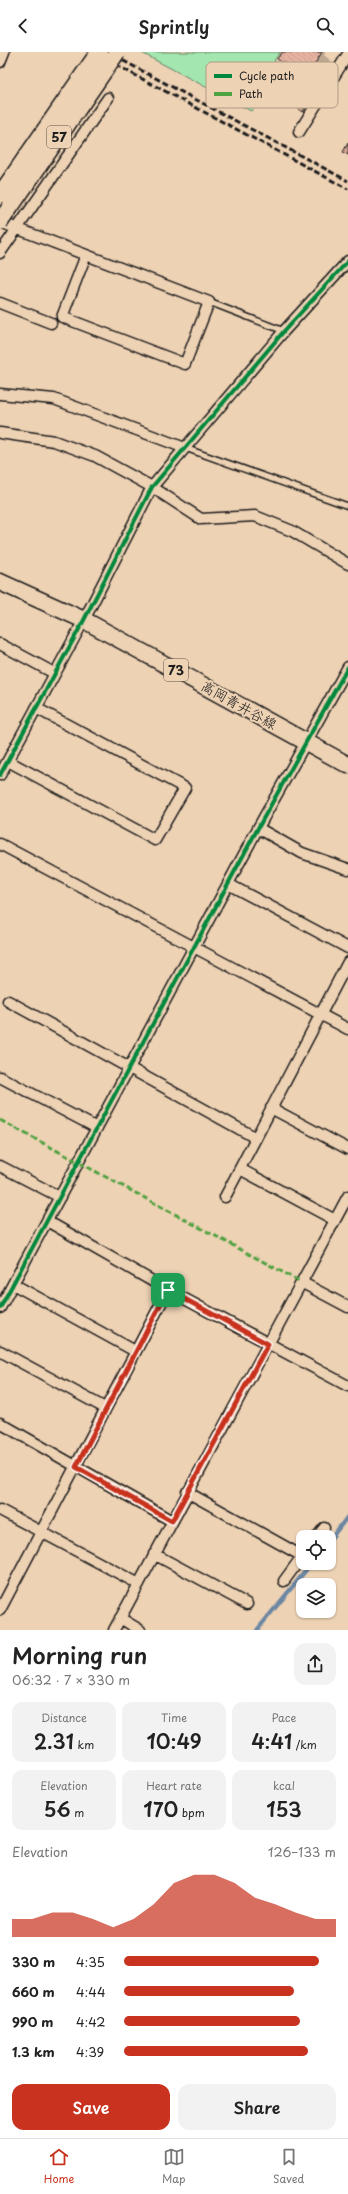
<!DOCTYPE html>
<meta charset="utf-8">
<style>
body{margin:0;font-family:"Playpen Sans","Klee One",sans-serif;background:#f2f2f2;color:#222;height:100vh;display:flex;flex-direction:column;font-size:15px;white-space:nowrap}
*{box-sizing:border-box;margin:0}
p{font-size:13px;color:#767676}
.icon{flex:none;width:22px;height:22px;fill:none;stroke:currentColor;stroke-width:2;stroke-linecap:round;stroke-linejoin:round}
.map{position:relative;height:1578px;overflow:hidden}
.panel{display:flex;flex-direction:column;background:#fff;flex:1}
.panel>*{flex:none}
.tools{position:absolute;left:296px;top:1478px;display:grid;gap:8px}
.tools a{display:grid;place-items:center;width:40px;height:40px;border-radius:8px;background:#fff;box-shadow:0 1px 3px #0004;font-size:20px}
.pin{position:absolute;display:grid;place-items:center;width:34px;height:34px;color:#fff;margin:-17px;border-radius:8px;box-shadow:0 2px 6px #0006}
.round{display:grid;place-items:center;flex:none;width:42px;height:42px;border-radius:12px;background:#f2f2f2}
.headline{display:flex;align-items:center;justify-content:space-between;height:68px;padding:0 12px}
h1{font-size:22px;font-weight:600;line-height:30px}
.metrics{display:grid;grid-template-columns:repeat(3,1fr);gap:6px;height:68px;padding:4px 12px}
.metrics div{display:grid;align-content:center;border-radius:10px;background:#f2f2f2;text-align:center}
.metrics b{font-size:20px;font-weight:600}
.metrics small{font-size:11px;font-weight:400}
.metrics p{font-size:11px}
.chart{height:112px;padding:8px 12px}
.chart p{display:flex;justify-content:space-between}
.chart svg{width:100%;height:72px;margin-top:4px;fill:#c8321e;opacity:.7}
.cta{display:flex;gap:8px;margin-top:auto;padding:8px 12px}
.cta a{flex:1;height:46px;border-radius:12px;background:#c8321e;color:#fff;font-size:16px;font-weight:600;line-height:46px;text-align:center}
.cta a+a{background:#f2f2f2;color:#222}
ul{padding:0 12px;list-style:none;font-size:13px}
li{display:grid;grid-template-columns:64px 48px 1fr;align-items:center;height:30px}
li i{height:10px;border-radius:5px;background:#c8321e}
header{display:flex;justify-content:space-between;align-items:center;height:52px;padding:0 12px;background:#fff;font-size:18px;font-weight:600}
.tabs{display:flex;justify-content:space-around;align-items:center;height:56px;border-top:1px solid #e0e0e0;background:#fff;font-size:11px;color:#767676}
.tabs a{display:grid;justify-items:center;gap:2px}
.tabs .selected{color:#c8321e}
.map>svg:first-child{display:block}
</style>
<header><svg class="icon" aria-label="back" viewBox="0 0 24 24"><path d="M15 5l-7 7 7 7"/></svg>Sprintly<svg class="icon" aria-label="search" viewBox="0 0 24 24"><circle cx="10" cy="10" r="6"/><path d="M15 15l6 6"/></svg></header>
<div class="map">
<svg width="348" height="1578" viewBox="0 0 348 1578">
<defs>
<pattern id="building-back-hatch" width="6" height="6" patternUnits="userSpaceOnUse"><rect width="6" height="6" fill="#e7b3a1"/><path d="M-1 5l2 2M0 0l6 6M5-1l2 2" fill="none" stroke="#c6998a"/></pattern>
</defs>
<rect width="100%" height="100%" fill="#eed2b4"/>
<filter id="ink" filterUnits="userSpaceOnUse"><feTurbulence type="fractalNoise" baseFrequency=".025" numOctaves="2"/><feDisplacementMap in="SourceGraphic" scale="8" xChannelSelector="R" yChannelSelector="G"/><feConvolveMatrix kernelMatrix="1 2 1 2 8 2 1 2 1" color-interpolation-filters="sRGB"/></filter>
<g filter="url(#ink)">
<path fill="#a3e6b0" stroke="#608166" d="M140,0h140l-6,9 7,4 -30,46z"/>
<path fill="#0003" d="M283,0h43l-2,3 7,6 -15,24 -29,-17 -8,-9z
M304,47l7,6 -6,8 -5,-3z"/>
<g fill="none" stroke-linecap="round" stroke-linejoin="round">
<path stroke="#6b86a2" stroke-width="4" d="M329,1489l19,-25
M257,1578l55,-67"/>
</g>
<path fill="url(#building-back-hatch)" stroke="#1c1c1c" d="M282,0h40l-15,25 -30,-18z
M304,46l5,4 -7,10 -5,-4z
M348,91v12l-5,-3z"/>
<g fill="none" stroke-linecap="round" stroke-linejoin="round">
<g stroke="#1c1c1c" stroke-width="8">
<path id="service" d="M209,250l75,29
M185,396l163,58"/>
</g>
<g stroke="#1c1c1c" stroke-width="13">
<path id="minor" d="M0,10l4,-10
M299,80l49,-78
M0,170l209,80 -24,62 -123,-47 24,-62
M0,201l108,-155
M0,251l51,20
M0,342l54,5 131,49
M0,381l54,8 41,15 57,31 49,32 54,-3 37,15 56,33
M0,592l54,29
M8,709l147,79 30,-52 -149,-80
M0,723l84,-155 68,-133 132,-156 64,-70
M258,776l44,25 46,16
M0,792l348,185
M228,832l120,64
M8,949l248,137
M0,1025l97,51
M271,1056l77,41
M0,1114l60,31
M240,1117l95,51
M225,1145l123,-235
M47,1169l121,69 180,96
M301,1230l47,25
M13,1232l122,67
M0,1256l258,-480 90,-161
M0,1299l105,57
M0,1371l172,98
M187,1440l115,64
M0,1458l139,74
M317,1485l7,-9
M154,1502l93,50
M284,1529l19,-26
M0,1558l168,-320
M120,1566l20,12
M114,1578l234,-434"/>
</g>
<g stroke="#1c1c1c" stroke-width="19">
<path id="primary" d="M0,530l84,38 264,145"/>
</g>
<use href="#service" stroke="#eed2b4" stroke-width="5"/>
<use href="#minor" stroke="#eed2b4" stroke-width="10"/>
<use href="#primary" stroke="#eed2b4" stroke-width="16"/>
<path stroke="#1c1c1c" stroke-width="3" stroke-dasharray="6 3" stroke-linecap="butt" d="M92,0l256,137
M107,0l241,129"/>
<g stroke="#1c1c1c" stroke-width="19" stroke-linecap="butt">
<path id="primary-bridge" d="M0,143l99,-143
M0,170l117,-170"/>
</g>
<use href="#primary-bridge" stroke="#eed2b4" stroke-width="16"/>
<path stroke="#4fa141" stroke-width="3" stroke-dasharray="6 3" stroke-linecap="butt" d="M0,1068l301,162"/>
<g stroke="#eed2b4" stroke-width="6">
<path id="cycleway" d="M0,723l84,-155 68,-133 132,-156 64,-70
M0,1256l258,-480 90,-161"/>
</g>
<use href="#cycleway" stroke="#00873e" stroke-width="4"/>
</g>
</g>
<g fill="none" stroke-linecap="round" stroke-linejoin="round" filter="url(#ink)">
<g stroke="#fff" stroke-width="8">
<path id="route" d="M168,1238l100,54 -96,177 -96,-54z"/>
</g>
<use href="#route" stroke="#c8321e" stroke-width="5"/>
</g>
<g text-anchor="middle" stroke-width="4" stroke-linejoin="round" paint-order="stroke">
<g fill="#eed2b4" stroke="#5b534a" stroke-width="1">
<rect x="47" y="74" width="24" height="22" rx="3"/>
<rect x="164" y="607" width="24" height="22" rx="3"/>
</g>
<g font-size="13" font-weight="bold" fill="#1c1c1c">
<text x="59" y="90">57</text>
<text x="176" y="623">73</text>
</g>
<g font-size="14" fill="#1c1c1c" stroke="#eed2b4">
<text transform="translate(239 653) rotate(29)" y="5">高岡青井谷線</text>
</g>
</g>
<rect x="206" y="10" width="132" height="46" rx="6" fill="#eed2b4" stroke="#af9b86" stroke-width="1"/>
<rect x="214" y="22" width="18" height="4" fill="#00873e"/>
<rect x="214" y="40" width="18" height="4" fill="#4fa141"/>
<g font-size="11" fill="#1c1c1c">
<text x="239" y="28">Cycle path</text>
<text x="239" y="46">Path</text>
</g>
</svg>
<div class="tools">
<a><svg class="icon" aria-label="locate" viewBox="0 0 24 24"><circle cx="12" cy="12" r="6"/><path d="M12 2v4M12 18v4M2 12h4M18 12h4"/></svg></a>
<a><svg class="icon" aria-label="layers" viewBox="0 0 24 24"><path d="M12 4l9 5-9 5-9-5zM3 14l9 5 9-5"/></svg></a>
</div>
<div class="pin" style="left:168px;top:1238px;background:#1e9e55"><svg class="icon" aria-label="arrive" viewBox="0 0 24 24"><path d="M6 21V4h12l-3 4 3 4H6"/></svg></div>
</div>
<section class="panel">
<div class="headline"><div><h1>Morning run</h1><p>06:32 · 7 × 330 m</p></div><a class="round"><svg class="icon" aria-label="share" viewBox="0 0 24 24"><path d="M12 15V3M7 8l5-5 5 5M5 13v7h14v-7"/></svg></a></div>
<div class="metrics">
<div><p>Distance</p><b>2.31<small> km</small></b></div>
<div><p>Time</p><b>10:49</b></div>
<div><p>Pace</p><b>4:41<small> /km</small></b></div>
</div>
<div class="metrics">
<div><p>Elevation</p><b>56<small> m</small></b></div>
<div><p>Heart rate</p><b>170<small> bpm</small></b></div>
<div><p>kcal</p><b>153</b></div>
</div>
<div class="chart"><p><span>Elevation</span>126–133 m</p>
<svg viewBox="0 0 160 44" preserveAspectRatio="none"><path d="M0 44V33L10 33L20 29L30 29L40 33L50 38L60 33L70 24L80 11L90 6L100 6L110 11L120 20L130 24L140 29L150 33L160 33V44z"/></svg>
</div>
<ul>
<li><b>330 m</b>4:35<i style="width:92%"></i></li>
<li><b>660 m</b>4:44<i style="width:80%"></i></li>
<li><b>990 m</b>4:42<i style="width:83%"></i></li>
<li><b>1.3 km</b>4:39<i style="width:87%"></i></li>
</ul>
<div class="cta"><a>Save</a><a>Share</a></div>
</section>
<nav class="tabs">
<a class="selected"><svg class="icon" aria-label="home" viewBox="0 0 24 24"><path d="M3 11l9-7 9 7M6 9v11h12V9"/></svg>Home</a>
<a><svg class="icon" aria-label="map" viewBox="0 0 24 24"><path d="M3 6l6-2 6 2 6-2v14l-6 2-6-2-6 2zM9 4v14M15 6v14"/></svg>Map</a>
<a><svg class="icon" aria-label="saved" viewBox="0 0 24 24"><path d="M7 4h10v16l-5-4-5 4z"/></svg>Saved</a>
</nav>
